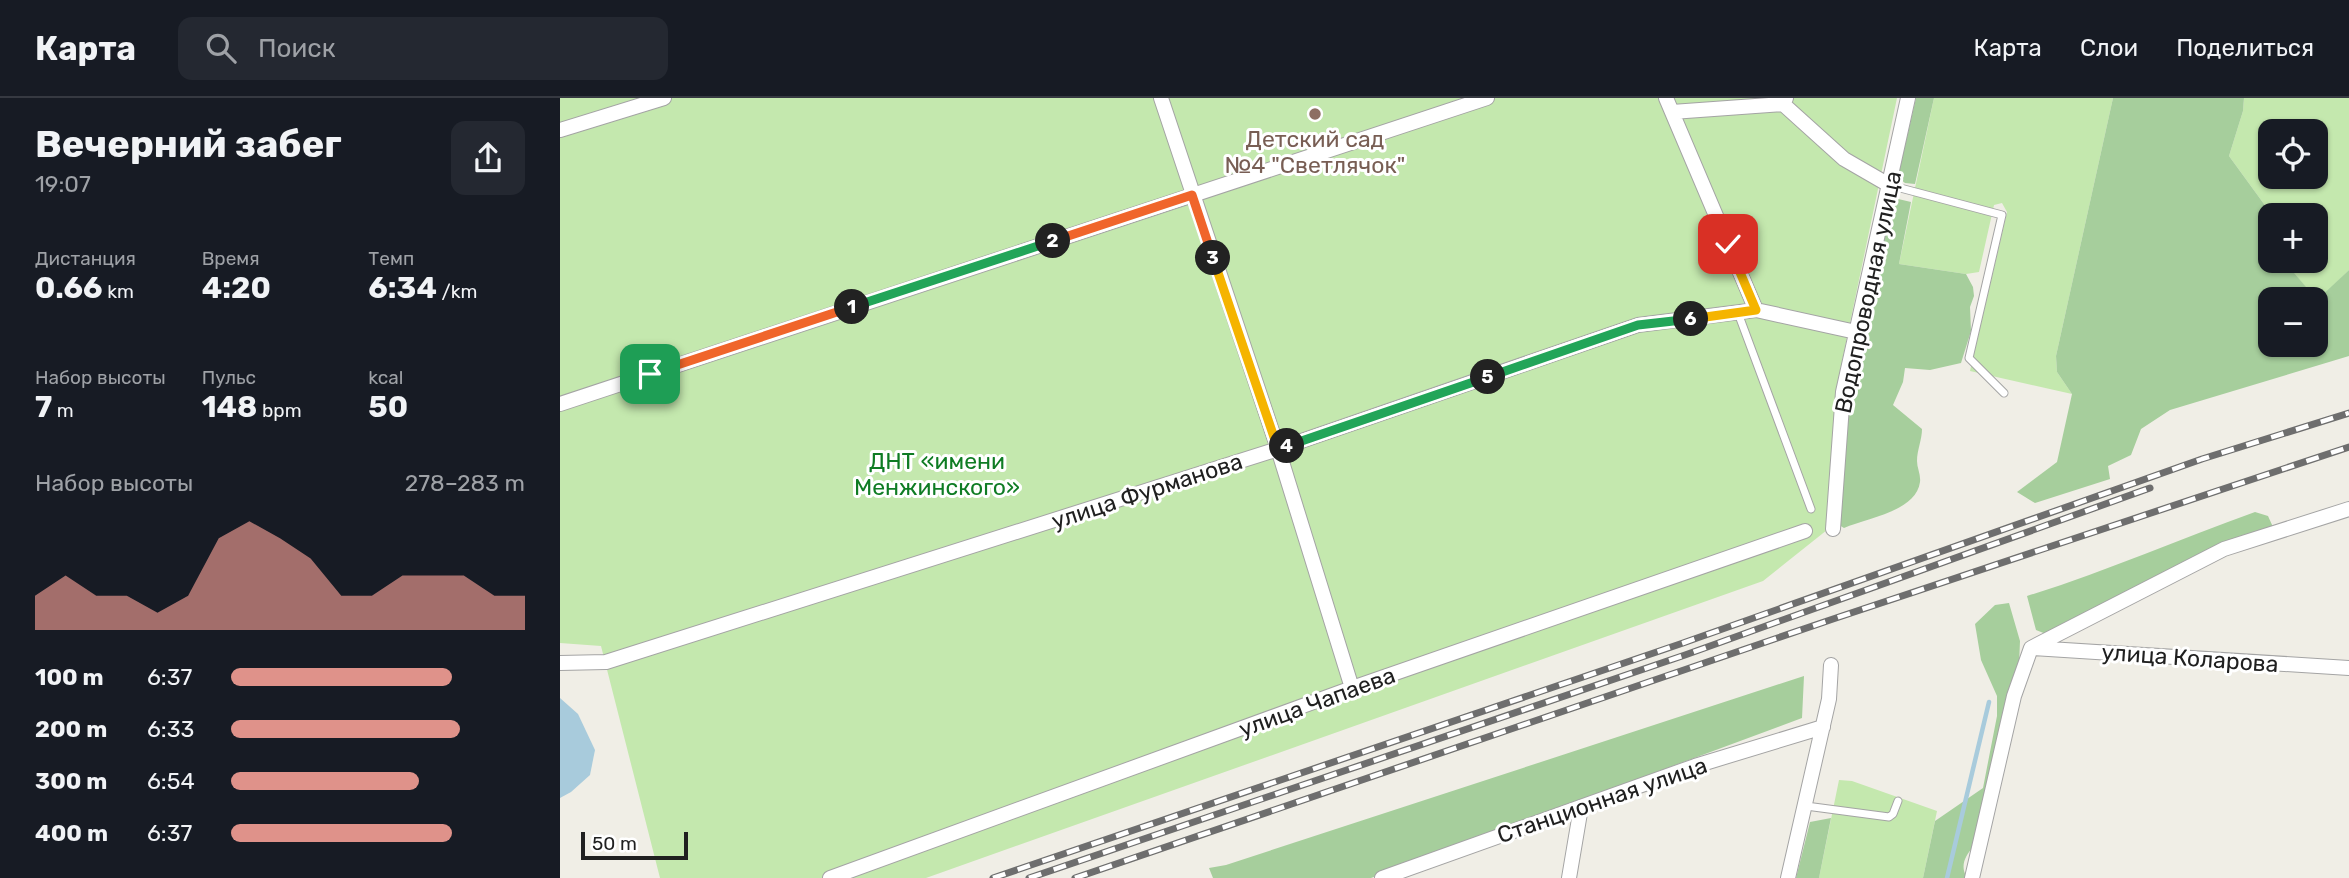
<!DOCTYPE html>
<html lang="ru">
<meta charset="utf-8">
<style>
body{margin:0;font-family:Rubik,sans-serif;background:#242831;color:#f1f3f6;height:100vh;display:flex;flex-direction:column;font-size:26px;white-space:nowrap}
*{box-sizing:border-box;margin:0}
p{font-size:23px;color:#9ea1a6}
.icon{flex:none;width:38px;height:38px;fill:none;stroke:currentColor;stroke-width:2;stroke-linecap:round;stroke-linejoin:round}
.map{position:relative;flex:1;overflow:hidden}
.drawer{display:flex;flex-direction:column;background:#171b24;width:560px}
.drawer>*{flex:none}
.tools{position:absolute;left:1698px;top:21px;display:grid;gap:14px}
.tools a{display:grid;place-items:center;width:70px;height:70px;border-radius:14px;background:#171b24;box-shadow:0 2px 5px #0004;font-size:35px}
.scale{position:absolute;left:21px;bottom:18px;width:107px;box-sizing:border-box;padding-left:7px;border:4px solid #202020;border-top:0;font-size:19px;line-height:24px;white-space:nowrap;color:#202020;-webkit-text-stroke:5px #fff;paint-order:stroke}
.pin{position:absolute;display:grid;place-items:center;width:60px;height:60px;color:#fff;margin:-30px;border-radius:14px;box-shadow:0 4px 10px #0006}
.km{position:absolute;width:35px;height:35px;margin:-18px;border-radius:50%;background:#222;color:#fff;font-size:19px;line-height:35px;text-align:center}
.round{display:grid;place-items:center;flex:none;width:74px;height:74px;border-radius:14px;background:#242831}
.overview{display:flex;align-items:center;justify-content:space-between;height:119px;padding:0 35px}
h1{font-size:38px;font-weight:700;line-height:52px}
.stats{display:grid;grid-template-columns:repeat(3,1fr);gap:10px;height:119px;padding:7px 35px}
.stats div{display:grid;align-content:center}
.stats b{font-size:30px;font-weight:700}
.stats small{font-size:19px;font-weight:400}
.stats p{font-size:19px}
.chart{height:196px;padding:14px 35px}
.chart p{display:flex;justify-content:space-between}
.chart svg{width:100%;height:126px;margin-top:7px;fill:#df928a;opacity:.7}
ul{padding:0 35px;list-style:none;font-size:23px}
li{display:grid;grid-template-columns:112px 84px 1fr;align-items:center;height:52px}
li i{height:18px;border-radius:9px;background:#df928a}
header{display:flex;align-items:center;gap:42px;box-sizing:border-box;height:98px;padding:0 35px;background:#171b24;border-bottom:2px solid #363941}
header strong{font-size:33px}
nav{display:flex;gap:38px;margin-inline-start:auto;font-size:24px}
.search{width:490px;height:63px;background:#242831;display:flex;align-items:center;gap:18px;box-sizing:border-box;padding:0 24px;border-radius:14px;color:#9ea1a6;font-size:26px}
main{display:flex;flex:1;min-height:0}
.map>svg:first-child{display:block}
</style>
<header>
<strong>Карта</strong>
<div class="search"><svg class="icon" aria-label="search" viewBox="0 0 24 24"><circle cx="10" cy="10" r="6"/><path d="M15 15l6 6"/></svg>Поиск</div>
<nav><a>Карта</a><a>Слои</a><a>Поделиться</a></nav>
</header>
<main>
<section class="drawer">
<div class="overview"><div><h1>Вечерний забег</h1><p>19:07</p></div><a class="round"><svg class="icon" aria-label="share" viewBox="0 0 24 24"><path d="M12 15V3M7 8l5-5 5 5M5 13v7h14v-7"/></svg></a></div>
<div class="stats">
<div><p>Дистанция</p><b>0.66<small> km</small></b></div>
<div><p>Время</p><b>4:20</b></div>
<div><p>Темп</p><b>6:34<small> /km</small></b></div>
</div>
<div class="stats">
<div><p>Набор высоты</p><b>7<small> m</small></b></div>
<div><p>Пульс</p><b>148<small> bpm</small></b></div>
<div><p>kcal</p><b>50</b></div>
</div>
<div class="chart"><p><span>Набор высоты</span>278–283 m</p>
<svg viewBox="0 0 160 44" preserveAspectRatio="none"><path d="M0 44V32L10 25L20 32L30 32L40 38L50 32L60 12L70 6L80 12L90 19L100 32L110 32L120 25L130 25L140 25L150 32L160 32V44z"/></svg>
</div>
<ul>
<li><b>100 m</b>6:37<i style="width:75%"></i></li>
<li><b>200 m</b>6:33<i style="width:78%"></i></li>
<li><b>300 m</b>6:54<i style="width:64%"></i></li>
<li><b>400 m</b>6:37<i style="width:75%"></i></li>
</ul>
</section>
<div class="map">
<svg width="1789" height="780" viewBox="0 0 1789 780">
<rect width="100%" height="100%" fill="#f0eee6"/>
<path fill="#c4e8ae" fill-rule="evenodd" d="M0,0h1337l-61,292 -9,140 -64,51 -837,297h-266l-59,-232 -41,-3z
M1374,0h179l-57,258 1,16 15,22 -102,-23 37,-159 -5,-9 -8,2 -15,67 -13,2 -67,-10z
M1684,0h105v172l-32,31 -27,-33 -2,-7h27v-46h-43l-43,-59 14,-45zM1710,33h45v46h-45z
M1279,682l13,1 85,30 -14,67h-104z"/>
<path fill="#a6ce9c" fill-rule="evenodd" d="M1356,0h18l-19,86 -10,-1 -5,-4 -1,-7z
M1553,0h131l-1,13 -14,45 43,59h-2v46h18l2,7 27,32 32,-30v86l-179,54 -29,19 -10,26 -23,11 2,13 -75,24 -18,-11 40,-30 15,-68 -15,-22 -1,-16zM1710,201h45v46h-45z
M1334,100l17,4 -12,62 67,10 7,13 1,9 -4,11 1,24 -10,32 -31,7 -25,-2 -2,14 -10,23 29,24c0,11 -5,21 -5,32 0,7 4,14 3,21 -4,30 -54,36 -76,46l-5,-3 11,-135 7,-43 9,1 24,-145z
M1695,414l13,4 5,11 -51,16 -176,91 -10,-4 -9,-34c78,-24 152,-57 228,-84z
M1449,505l11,38 -1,24 -46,182c-7,8 -13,18 -7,29v2h-43l12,-57 48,-33 14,-72v-20l-16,-36 -6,-36 20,-19z
M1244,578l-2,42 -431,160h-158l-4,-10 17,-3z
M1271,720l-12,60h-23l14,-56z"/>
<path fill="#a8cbdc" d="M0,600l18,16 17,36 -5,25 -19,17 -11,6z"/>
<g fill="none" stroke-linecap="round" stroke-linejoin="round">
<path stroke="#a8cbdc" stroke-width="4.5" d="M1387,780l42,-176"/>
<g stroke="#a4a4a4" stroke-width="9">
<path id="lane" d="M1329,87l113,30 -33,143 35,35
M1178,215l73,196
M1246,708l83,11 4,-3 5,-13"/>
</g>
<g stroke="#a4a4a4" stroke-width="16">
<path id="street" d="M601,0l117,351 74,239
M1106,0l90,212
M1223,6l61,55 45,26
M1112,14l111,-8 3,-6
M0,32l104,-32
M0,306l927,-306
M1273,431l10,-137 65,-294
M1473,550l316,20
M0,565l46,-1 672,-213 360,-124 118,-15 100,22
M270,780l522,-190 453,-157
M822,780l313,-112 128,-39
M1009,780l12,-71
M1228,780l41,-179 2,-34
M1412,780l42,-182 17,-48 193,-99 125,-40"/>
</g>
<use href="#lane" stroke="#fff" stroke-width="7"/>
<use href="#street" stroke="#fff" stroke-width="14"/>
<g stroke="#6e6e6e" stroke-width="7">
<path id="rail" d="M433,780l690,-235 519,-184 147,-46
M469,780l656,-223 465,-167
M515,780l758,-259 516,-172"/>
</g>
<use href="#rail" stroke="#fff" stroke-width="4.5" stroke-dasharray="13" stroke-linecap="butt"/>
</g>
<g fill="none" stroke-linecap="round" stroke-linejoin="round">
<g stroke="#fff" stroke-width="14">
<path id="split-1" d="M90,276l202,-67"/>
</g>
<g stroke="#fff" stroke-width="14">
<path id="split-2" d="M292,209l201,-66"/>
</g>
<g stroke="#fff" stroke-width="14">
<path id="split-3" d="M493,143l139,-46 21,63"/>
</g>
<g stroke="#fff" stroke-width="14">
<path id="split-4" d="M653,160l65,191 9,-3"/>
</g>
<g stroke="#fff" stroke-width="14">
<path id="split-5" d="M727,348l201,-69"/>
</g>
<g stroke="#fff" stroke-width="14">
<path id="split-6" d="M928,279l150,-52 53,-6"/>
</g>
<g stroke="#fff" stroke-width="14">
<path id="split-7" d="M1131,221l65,-9 -28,-66"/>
</g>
<use href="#split-1" stroke="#f0652b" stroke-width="9"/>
<use href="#split-2" stroke="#22a559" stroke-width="9"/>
<use href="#split-3" stroke="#f0652b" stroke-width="9"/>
<use href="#split-4" stroke="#f5b400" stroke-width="9"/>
<use href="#split-5" stroke="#22a559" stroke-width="9"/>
<use href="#split-6" stroke="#22a559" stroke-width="9"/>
<use href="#split-7" stroke="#f5b400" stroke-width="9"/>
</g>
<circle fill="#8d6e63" stroke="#fff" stroke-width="2.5" cx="755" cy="16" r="7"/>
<g text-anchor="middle" stroke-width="6" stroke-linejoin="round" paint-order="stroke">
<g font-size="23" fill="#785e54" stroke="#fff">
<text x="755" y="49">Детский сад<tspan x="755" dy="26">№4 "Светлячок"</tspan></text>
</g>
<g font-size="23" fill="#202020" stroke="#fff">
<text transform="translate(1308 194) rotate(-78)" y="8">Водопроводная улица</text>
<text transform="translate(587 393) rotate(-18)" y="8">улица Фурманова</text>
<text transform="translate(1630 560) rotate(4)" y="8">улица Коларова</text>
<text transform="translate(757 604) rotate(-20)" y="8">улица Чапаева</text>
<text transform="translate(1042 702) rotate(-19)" y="8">Станционная улица</text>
</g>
<g font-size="23" fill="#0f7c24" stroke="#fff">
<text x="377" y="371">ДНТ «имени<tspan x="377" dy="26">Менжинского»</tspan></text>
</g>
</g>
</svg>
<div class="tools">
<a><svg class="icon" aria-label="locate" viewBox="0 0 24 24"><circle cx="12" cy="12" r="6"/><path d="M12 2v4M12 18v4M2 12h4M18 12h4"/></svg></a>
<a>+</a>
<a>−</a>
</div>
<div class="scale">50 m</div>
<div class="pin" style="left:90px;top:276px;background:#1e9e55"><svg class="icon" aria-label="arrive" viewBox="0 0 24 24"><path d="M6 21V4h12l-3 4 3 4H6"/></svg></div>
<div class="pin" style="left:1168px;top:146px;background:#d93025"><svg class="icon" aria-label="check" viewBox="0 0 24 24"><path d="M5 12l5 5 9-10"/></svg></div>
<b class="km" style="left:292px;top:209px">1</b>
<b class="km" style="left:493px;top:143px">2</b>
<b class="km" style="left:653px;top:160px">3</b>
<b class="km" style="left:727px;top:348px">4</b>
<b class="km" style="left:928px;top:279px">5</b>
<b class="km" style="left:1131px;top:221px">6</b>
</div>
</main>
